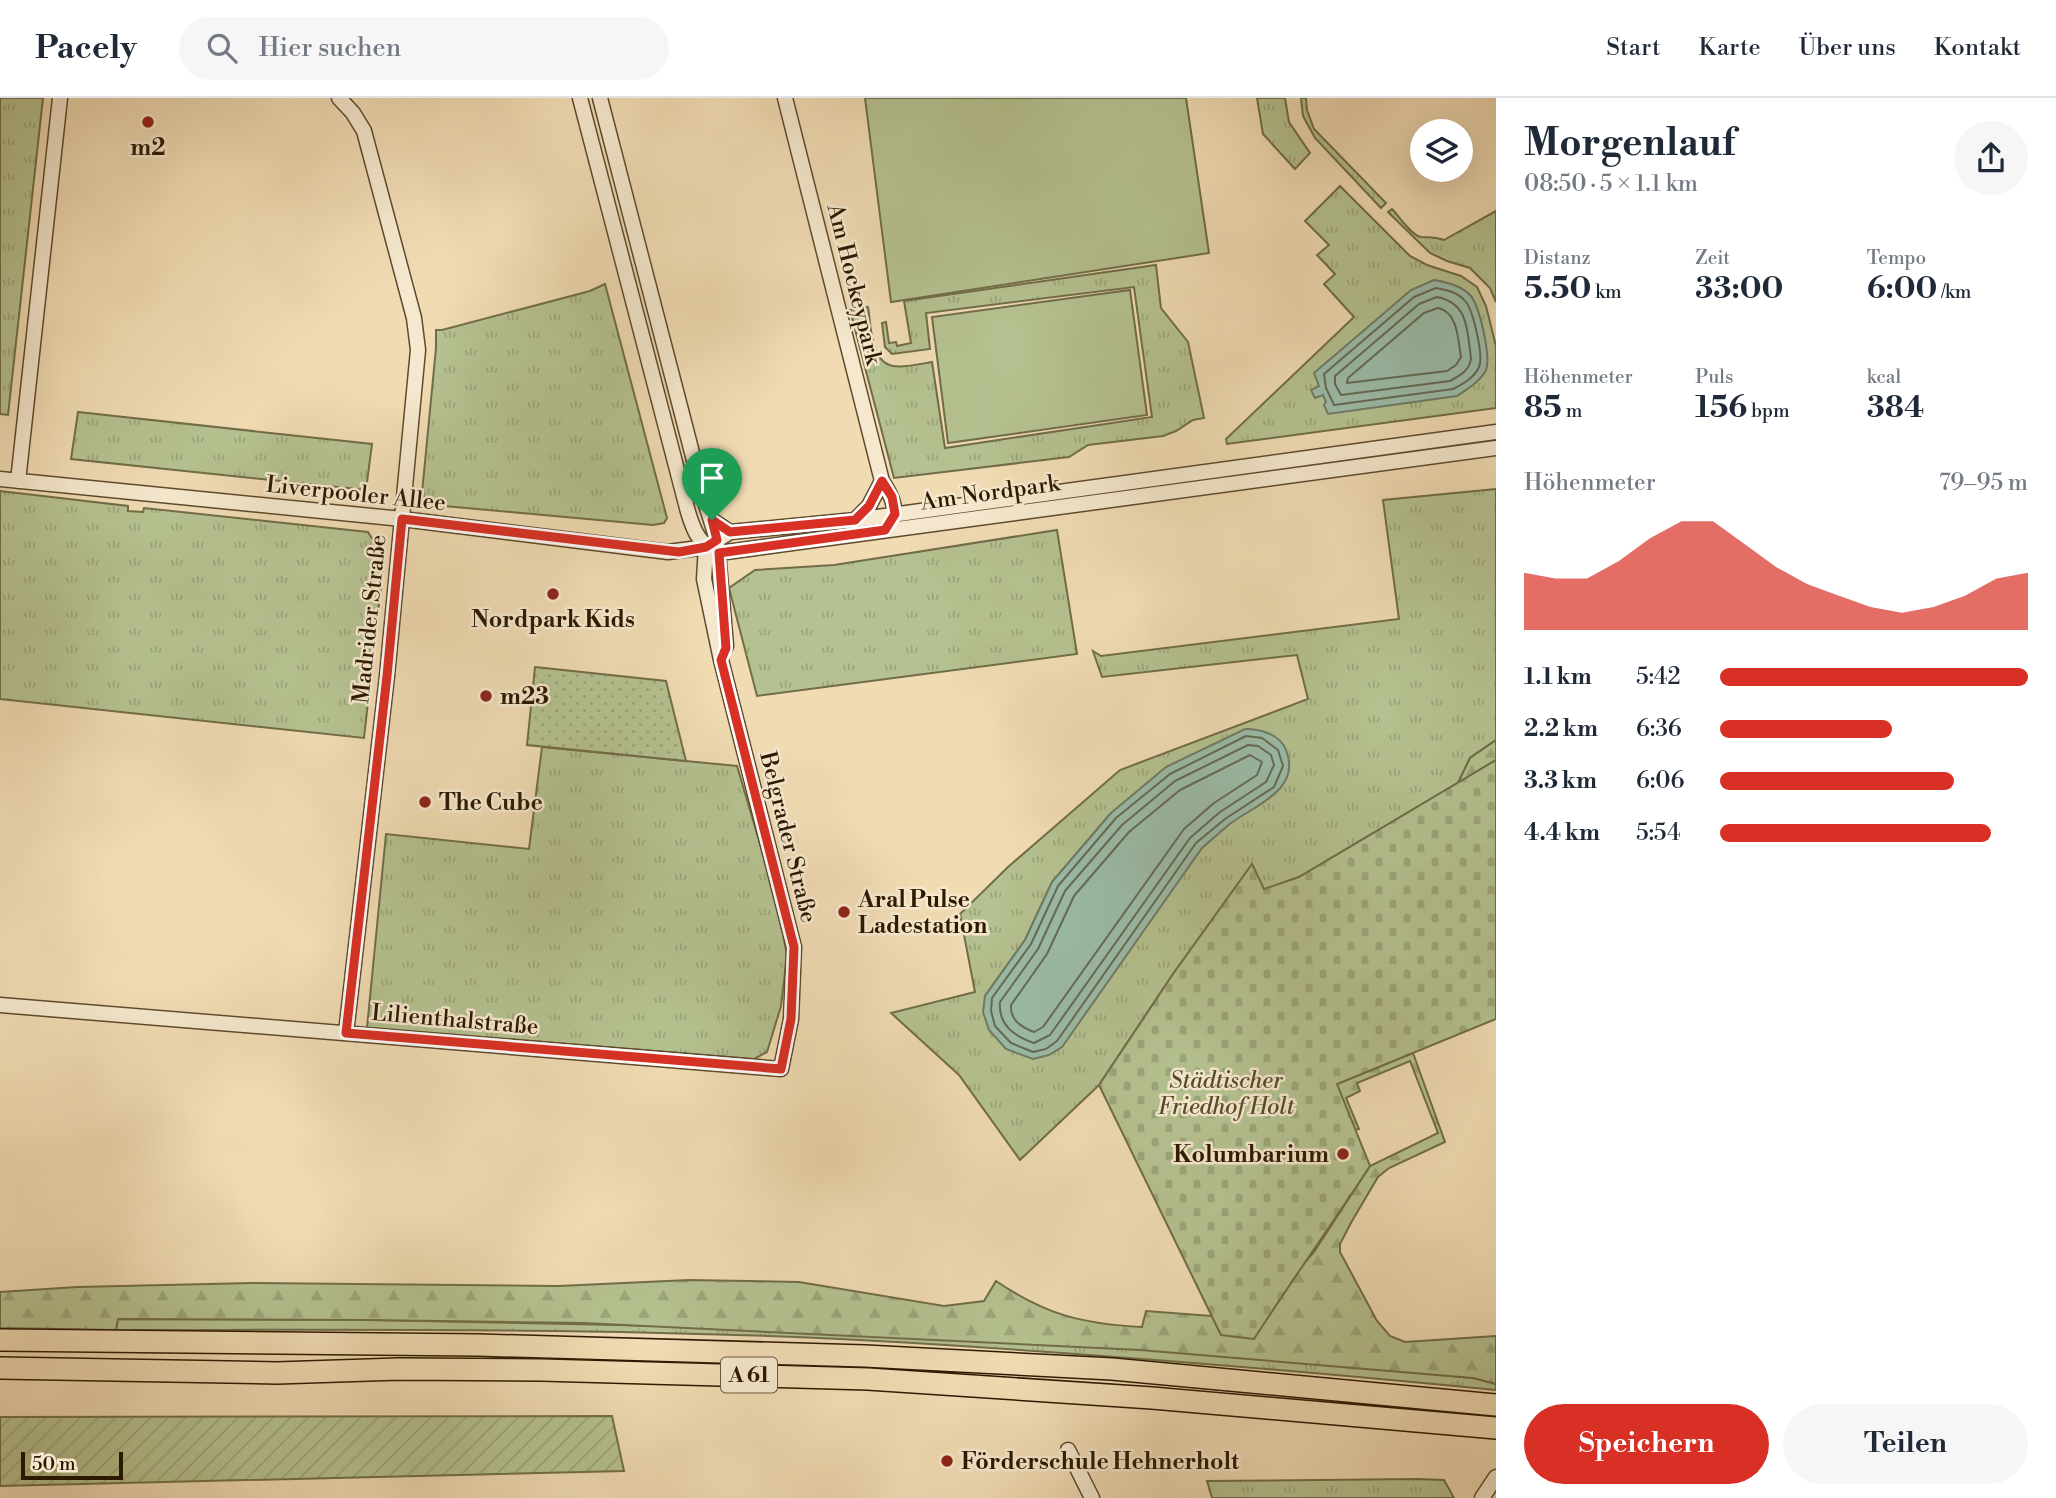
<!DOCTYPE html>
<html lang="de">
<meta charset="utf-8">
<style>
body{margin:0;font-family:"Libre Bodoni",serif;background:#f6f6f7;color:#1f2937;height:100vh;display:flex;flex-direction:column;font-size:26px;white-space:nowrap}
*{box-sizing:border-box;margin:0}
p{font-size:23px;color:#747a83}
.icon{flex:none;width:38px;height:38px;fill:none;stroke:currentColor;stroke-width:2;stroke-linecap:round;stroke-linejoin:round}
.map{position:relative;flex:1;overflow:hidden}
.drawer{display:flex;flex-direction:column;background:#fff;width:560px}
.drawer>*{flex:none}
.fabs{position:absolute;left:1410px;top:21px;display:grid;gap:14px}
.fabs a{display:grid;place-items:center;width:63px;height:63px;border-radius:50%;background:#fff;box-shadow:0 7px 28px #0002;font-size:35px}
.scale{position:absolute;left:21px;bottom:18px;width:102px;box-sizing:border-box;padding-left:7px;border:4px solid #2d1900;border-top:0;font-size:19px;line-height:24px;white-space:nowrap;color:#2d1900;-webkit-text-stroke:5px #f5e8ce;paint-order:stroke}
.pin{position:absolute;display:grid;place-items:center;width:60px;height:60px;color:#fff;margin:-72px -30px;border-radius:50% 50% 50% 0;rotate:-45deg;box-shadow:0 0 7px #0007}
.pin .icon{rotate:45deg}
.round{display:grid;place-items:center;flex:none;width:74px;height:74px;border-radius:37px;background:#f6f6f7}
.head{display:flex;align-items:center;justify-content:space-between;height:119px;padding:0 28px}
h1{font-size:38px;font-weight:700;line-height:52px}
.stats{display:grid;grid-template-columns:repeat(3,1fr);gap:10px;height:119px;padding:7px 28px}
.stats div{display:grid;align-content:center}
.stats b{font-size:30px;font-weight:700}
.stats small{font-size:19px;font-weight:400}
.stats p{font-size:19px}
.chart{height:196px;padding:14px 28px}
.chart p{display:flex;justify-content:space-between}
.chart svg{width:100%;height:126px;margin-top:7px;fill:#d93025;opacity:.7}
.cta{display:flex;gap:14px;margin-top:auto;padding:14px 28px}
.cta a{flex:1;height:80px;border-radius:42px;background:#d93025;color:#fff;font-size:28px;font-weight:700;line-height:80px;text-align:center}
.cta a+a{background:#f6f6f7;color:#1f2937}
ul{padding:0 28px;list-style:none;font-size:23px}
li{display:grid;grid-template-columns:112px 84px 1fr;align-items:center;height:52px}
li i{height:18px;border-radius:9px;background:#d93025}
header{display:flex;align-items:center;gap:42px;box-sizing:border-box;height:98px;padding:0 35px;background:#fff;border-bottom:2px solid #e0e1e3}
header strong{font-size:33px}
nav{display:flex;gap:38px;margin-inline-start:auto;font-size:24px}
.search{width:490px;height:63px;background:#f6f6f7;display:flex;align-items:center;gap:18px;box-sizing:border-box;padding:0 24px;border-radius:38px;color:#747a83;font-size:26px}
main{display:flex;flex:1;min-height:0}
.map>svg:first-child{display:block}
</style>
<header>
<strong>Pacely</strong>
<div class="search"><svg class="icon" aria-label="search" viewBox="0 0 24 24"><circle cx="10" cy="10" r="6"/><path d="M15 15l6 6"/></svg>Hier suchen</div>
<nav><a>Start</a><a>Karte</a><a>Über uns</a><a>Kontakt</a></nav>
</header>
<main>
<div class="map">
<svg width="1496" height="1400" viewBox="0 0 1496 1400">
<defs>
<pattern id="grass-tufts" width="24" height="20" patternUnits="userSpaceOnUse" patternTransform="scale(1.75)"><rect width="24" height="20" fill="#b5c190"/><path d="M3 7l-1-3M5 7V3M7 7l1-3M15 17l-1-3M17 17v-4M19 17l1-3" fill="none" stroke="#9ca57a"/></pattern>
<pattern id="forest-firs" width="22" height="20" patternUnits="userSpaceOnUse" patternTransform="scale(1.75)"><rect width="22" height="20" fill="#b5c190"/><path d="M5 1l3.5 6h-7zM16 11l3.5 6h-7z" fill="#9ca57a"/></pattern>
<pattern id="cemetery-stones" width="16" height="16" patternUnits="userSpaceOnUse" patternTransform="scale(1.75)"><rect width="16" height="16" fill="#b5c190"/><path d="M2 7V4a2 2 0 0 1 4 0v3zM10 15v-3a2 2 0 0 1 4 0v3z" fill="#9ca57a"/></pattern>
<pattern id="park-dots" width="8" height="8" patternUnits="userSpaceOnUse" patternTransform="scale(1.75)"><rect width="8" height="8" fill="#b5c190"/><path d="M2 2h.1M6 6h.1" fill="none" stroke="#9ca57a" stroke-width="1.8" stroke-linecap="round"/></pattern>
<pattern id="garden-furrows" width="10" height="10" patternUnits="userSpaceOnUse" patternTransform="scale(1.75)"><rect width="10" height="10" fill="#b5c190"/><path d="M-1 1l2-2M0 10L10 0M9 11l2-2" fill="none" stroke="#9ca57a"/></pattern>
</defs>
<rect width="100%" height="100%" fill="#f0dbb3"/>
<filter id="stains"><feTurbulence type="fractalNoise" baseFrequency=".00286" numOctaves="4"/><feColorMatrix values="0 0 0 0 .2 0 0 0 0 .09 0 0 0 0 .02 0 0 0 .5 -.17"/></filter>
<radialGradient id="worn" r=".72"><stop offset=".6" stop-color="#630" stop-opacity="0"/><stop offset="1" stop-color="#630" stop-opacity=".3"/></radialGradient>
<path fill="url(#grass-tufts)" stroke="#716d48" stroke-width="2" fill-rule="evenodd" d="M0,0h43l-35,317 -8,-1z
M1257,0h28l4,24 21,31 -15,16 -32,-35z
M1301,0h5l1,12 7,19 72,74 -5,5 -66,-70 -12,-22z
M1340,88l70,70 17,9 34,11 16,11 9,19 10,40v62l-269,36 -1,-5 128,-122 -30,-33 11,-10 -18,-19 12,-10 -24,-24z
M1392,111c7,7 19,26 29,28 9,1 12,-1 23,3l52,-29v91l-6,-14 -20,-20 -23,-7 -17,-8 -42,-41z
M1156,167l5,43 27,34 16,76 -11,2 -17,11 -13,5 -75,9 -19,12 -175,21 -44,-168 18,-3c3,17 2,55 25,59 11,2 27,-2 39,-4l13,86 207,-31 -18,-130 -208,26 4,36 -38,5 -7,-7 -3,-24 4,-1 3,21 7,-1 1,4 14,-3 -7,-42z
M605,186l62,234 -3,5 -11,2 -220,-20 -6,-3 -5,-9 14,-145v-18h6l148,-39z
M78,314l294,32 -6,46 -295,-31z
M1496,391v251l-26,18 -12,25 -159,94 -35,13 -12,-25 -79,109 -74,111 -79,75 -61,-85 -68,-62 84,-21 -15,-78 48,-47 112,-97 188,-71 -11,-44 -195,22 -9,-26 8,5 298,-37 -16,-119zM1111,715l118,11 -27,24 -24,32 -193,116 40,-56 27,-58z
M0,393l128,15v5l15,1 1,-4 224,24 16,26 -20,180 -364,-39z
M1057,432l20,124 -320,42 -28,-108 26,-18 79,-5z
M542,649l195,19 41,139 9,51 -6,50 -14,46 -13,7 -387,-31 19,-194 143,15z
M117,1221l253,1 499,10 363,26 241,22 23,6v6c-194,-19 -387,-35 -582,-47 -265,-16 -532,-13 -798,-13z
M1417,1381l27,1 10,18h-242l-5,-17z"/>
<path fill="url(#forest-firs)" stroke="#716d48" stroke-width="2" d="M1496,642v20l-38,23 12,-25z
M1413,955l32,89 -56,26 -11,9 -26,44 -12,23v8l37,69 13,15 15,6 91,-6v48l-23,-6 -333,-28 -557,-27 -213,-3 -252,-1 -2,11 -116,-2v-36l77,-5 176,-4 306,3 130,-6 110,2 145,24 40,-5 12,-20c50,34 87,43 146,46l4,-16 66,5 89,-49 13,-15 56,-86 68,-33 -28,-72 -53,22 3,8 -14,7 13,31 -5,1 -17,-46z"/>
<path fill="url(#cemetery-stones)" stroke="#716d48" stroke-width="2" d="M1496,662v259l-159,65 33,82c-38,58 -78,114 -116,173l-33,-4 -122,-250 74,-111 79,-110 12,25 35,-12z"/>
<path fill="url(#park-dots)" stroke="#716d48" stroke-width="2" d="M535,569l131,14 20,80 -159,-16z"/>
<path fill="url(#garden-furrows)" stroke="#716d48" stroke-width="2" d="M612,1318l12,55 -624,15v-69z"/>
<path fill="#b5c190" stroke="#716d48" stroke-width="2" d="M865,0h321l23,155 -318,49z
M1130,192l17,125 -199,28 -16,-126z"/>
<path fill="#9bbca8" stroke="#6f7b65" stroke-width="2" d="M1434,182c14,3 26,5 36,15 10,11 21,62 16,75 -6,12 -19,19 -29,26l-129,18 -4,-9 2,-3 -3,-7 -8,3 -4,-8 8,-4 -5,-13 97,-83z
M1245,631c15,0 35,5 41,21 16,39 -30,55 -55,73 -10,8 -20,17 -29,25l-140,199 -13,8 -16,4 -27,-10 -17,-19 -6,-18 2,-16 40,-56 27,-58 59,-69 55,-46z"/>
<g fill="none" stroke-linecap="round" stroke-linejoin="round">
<path stroke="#646a54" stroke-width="2" d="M1436,190c11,2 22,4 30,14 7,9 18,54 13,65 -5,11 -16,17 -26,22l-119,16 -8,-17 -2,-14 90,-77z
M1437,199c32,6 30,34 34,61 -1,12 -10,17 -21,23l-109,14 -6,-11v-8l84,-72z
M1438,210c20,4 20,32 23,49l-5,8 -9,6 -100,12 1,-5 76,-65z
M1246,638l16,2 16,12 5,16 -9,21 -49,32 -29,24 -139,198 -11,8 -13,3 -22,-9 -16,-17 -4,-15 1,-13 39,-54 27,-58 58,-68 54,-44z
M1248,647l10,1 13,9 3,10 -8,17 -46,30 -30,26 -140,197 -16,8c-20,-7 -36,-18 -34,-41l38,-53 27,-58 57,-66 53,-44z
M1250,657l12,7 -5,13 -43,28 -30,26 -141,198 -9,5c-13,-5 -24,-12 -23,-27l36,-51 27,-58 55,-64 51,-42z"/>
<g stroke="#5e4a2d" stroke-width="17">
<path id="minor" d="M339,0l14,15 11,18 50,187 4,32 -31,326 -41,357
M580,0l108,414c6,20 11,32 31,41l777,-105
M600,0l103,397 14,45 9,106
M785,0l97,383c8,12 16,26 10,41
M0,381l402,40 266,33 38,-5 24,-15
M18,383l42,-383
M856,421l13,-13 13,-25
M712,422l18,12 125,-12 641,-88
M0,907l781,64 10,-50 3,-72 -73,-287 -17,-81 2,-32
M1068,1352l24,48
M1482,1400l14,-21"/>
</g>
<g stroke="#2d1900" stroke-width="24">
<path id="highway" d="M0,1242l478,5 387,11 247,13 384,36
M0,1270l277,5 122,-4 142,1 327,9 284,19 344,30"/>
</g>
<use href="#minor" stroke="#f5e8ce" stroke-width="14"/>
<use href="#highway" stroke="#f0dbb3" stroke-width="21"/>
</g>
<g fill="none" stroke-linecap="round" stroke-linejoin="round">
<g stroke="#fff" stroke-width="14">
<path id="route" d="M882,383l10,16 3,17 -10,16 -166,23 7,95 -5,12 73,287 -3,72 -10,50 -435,-36 41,-357 15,-157 277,33 27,-5 11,-7 -5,-20 18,12 125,-12 14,-14z"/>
</g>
<use href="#route" stroke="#d93025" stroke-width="9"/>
</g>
<g fill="#8f2418" stroke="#f5e8ce" stroke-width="2.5">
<circle cx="148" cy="24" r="7"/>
<circle cx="553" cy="496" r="7"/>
<circle cx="486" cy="598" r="7"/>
<circle cx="425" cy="704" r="7"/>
<circle cx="844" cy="814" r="7"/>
<circle cx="1343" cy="1056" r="7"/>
<circle cx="947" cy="1363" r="7"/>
</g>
<g text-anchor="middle" stroke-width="5" stroke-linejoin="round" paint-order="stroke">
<rect fill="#f5e8ce" stroke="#69573e" stroke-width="2" x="721" y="1259.5" width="56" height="35" rx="5"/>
<g font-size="21" font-weight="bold" fill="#2d1900">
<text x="749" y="1284">A 61</text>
</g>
<g font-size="23" font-weight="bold" fill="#2d1900" stroke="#f5e8ce" text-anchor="start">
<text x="148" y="57" text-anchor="middle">m2</text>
<text x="553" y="529" text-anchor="middle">Nordpark Kids</text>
<text x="500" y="606">m23</text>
<text x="439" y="712">The Cube</text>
<text x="858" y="809">Aral Pulse<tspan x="858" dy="26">Ladestation</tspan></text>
<text x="1329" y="1064" text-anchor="end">Kolumbarium</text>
<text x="961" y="1371">Förderschule Hehnerholt</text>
</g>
<g font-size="23" fill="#2d1900" stroke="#f5e8ce">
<text transform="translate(855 186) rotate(76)" y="8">Am Hockeypark</text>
<text transform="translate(990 394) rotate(-8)" y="8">Am Nordpark</text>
<text transform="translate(356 395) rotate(6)" y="8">Liverpooler Allee</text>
<text transform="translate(369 521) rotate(-84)" y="8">Madrider Straße</text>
<text transform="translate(789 739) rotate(76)" y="8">Belgrader Straße</text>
<text transform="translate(455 921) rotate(5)" y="8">Lilienthalstraße</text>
</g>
<g font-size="23" font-style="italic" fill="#564b2b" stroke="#f5e8ce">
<text x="1226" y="990">Städtischer<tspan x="1226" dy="26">Friedhof Holt</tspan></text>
</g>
</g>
<rect width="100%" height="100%" filter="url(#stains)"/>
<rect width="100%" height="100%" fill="url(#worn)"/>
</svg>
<div class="fabs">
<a><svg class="icon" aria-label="layers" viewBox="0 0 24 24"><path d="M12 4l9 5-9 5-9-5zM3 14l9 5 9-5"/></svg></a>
</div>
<div class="scale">50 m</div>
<div class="pin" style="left:712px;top:422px;background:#1e9e55"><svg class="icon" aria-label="arrive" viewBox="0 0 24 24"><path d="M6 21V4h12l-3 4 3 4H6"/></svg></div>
</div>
<section class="drawer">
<div class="head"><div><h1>Morgenlauf</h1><p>08:50 · 5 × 1.1 km</p></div><a class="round"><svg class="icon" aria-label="share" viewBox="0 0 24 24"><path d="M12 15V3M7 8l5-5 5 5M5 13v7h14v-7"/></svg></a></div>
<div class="stats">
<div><p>Distanz</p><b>5.50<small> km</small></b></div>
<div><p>Zeit</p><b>33:00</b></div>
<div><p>Tempo</p><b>6:00<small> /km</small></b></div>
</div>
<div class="stats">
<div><p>Höhenmeter</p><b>85<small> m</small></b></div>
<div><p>Puls</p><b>156<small> bpm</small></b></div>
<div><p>kcal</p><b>384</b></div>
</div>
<div class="chart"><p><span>Höhenmeter</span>79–95 m</p>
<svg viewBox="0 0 160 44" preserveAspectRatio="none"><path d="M0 44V24L10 26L20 26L30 20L40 12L50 6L60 6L70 14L80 22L90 28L100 32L110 36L120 38L130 36L140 32L150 26L160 24V44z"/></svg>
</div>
<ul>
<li><b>1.1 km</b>5:42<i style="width:100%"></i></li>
<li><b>2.2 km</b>6:36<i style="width:56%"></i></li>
<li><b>3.3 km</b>6:06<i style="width:76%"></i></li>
<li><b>4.4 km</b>5:54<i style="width:88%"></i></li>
</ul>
<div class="cta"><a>Speichern</a><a>Teilen</a></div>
</section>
</main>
